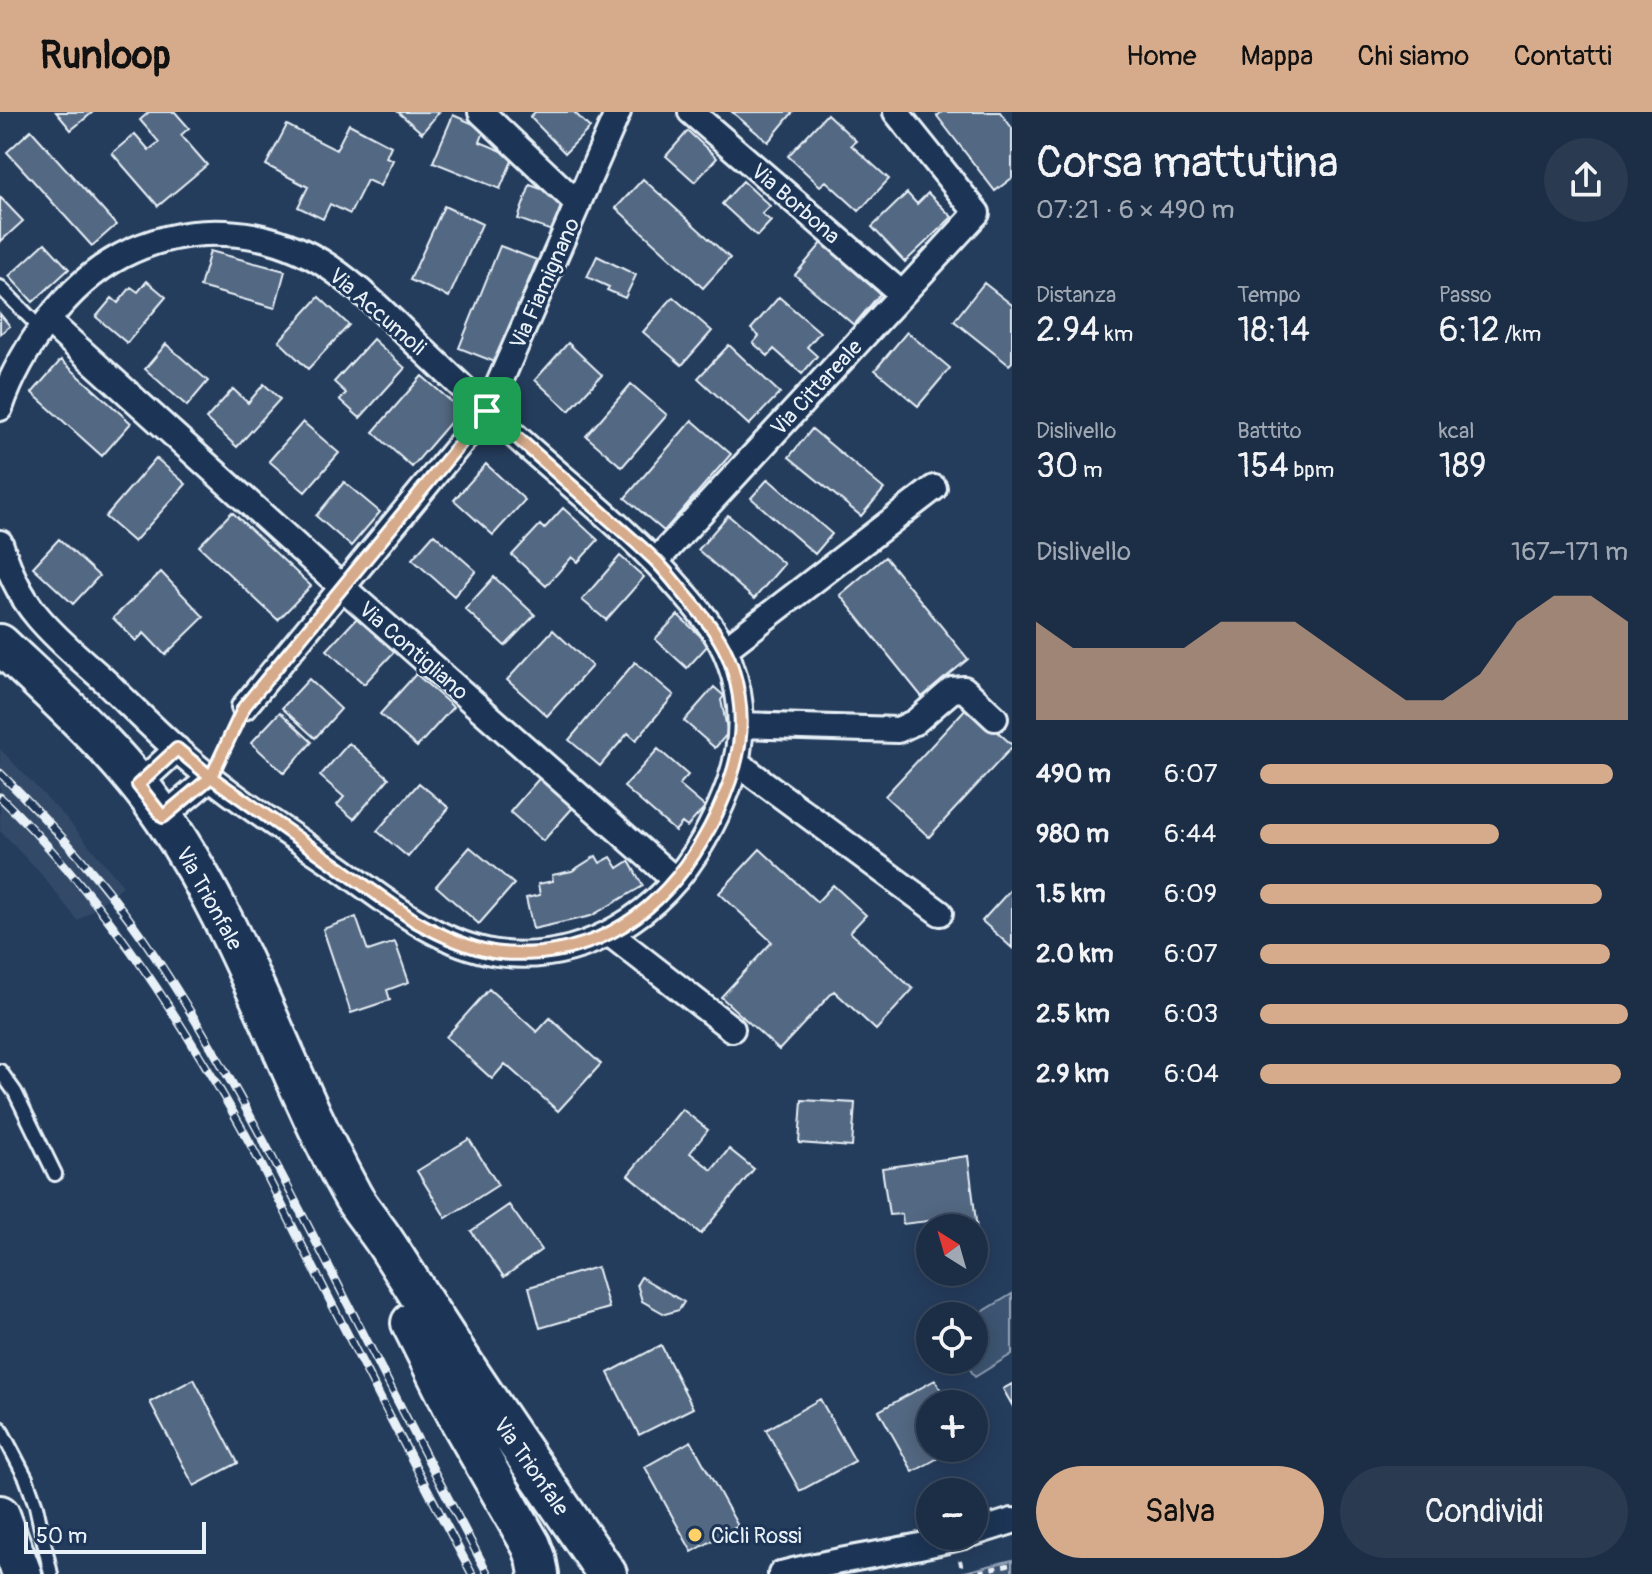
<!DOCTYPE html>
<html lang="it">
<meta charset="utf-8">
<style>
body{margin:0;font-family:Pangolin,sans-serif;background:#293a51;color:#f1f3f6;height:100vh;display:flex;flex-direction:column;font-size:30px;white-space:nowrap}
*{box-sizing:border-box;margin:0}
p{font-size:26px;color:#a0a8b3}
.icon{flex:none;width:44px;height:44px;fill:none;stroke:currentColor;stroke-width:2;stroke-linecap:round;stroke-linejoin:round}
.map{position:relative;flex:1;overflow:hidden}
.drawer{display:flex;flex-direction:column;background:#1c2e46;width:640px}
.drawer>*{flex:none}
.needle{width:52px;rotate:323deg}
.fabs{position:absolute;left:916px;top:1102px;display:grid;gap:16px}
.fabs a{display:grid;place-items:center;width:72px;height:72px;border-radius:50%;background:#1c2e46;box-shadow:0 4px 20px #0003,0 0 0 2px #3a4a5f;font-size:40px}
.scale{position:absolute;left:24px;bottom:20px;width:182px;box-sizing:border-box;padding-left:8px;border:4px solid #e8f1f8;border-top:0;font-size:22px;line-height:28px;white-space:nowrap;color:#e8f1f8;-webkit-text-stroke:6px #1d3557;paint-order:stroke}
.pin{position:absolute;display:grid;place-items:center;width:68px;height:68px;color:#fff;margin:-34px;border-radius:16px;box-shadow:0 4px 12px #0006}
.round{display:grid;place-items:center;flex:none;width:84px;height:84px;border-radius:42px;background:#293a51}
.headline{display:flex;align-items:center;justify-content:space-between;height:136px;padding:0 24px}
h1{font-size:44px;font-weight:600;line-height:60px}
.figures{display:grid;grid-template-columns:repeat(3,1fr);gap:12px;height:136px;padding:8px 24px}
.figures div{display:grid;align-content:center}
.figures b{font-size:34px;font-weight:600}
.figures small{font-size:22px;font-weight:400}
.figures p{font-size:22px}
.chart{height:224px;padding:16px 24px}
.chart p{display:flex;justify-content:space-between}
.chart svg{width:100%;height:144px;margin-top:8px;fill:#d6ab8b;opacity:.7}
.action{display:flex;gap:16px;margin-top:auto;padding:16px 24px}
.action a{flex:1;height:92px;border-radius:48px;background:#d6ab8b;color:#111;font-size:32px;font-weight:600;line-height:92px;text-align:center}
.action a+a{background:#293a51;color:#f1f3f6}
ul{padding:0 24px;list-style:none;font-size:26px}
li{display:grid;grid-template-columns:128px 96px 1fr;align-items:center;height:60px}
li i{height:20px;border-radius:10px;background:#d6ab8b}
header{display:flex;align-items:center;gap:48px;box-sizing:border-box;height:112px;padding:0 40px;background:#d6ab8b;color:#111}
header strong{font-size:38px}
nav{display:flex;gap:44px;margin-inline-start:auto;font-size:28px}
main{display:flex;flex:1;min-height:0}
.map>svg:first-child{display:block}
</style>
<header>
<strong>Runloop</strong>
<nav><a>Home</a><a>Mappa</a><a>Chi siamo</a><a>Contatti</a></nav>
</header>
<main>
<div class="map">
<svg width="1012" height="1462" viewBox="0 0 1012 1462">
<rect width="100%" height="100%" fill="#253d5d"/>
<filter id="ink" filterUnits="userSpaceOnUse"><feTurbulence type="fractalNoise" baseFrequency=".0125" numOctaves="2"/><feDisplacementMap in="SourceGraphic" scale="16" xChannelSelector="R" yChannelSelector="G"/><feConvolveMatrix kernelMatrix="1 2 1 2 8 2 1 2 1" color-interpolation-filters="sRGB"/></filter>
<g filter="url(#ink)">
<path fill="#334a68" d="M0,637l68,71 55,66 -45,35 -37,-47 -41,-43z"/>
<path fill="#3e5472" stroke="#93a2b5" stroke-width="2" d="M1012,1182v60l-37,23 -11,-17h10v-43z
M1012,1448v14h-55z"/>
<path fill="#536782" stroke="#e8f1f8" stroke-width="2" d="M56,0h37l-22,18z
M149,0h26l14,16 -8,7 26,30 -49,41 -46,-53 23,-19 14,16 10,-8 -19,-22z
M398,0h41l-17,21z
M535,0h39l16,16 -25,25 -35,-36z
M732,0h61l-25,30z
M942,0h58l12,16v50l-17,13 -58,-75z
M827,2l29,27 -5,4 38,34 -30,32 -33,-30 -6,5 -32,-30z
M453,3l32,14 -5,13 34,14 -14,33 -67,-27z
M349,12l42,22 -5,11 7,3 -13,26 -13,-6 -17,34 -20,-10 -7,15 -25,-12 10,-20 -42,-22 21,-40 49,25z
M31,18l85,95 -24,21 -85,-94z
M688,19l29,27 -22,24 -29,-26z
M643,67l87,79 -27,30 -87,-80z
M743,69l27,25 -8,8 9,7 -14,15 -35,-32z
M530,73l34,12 -12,34 -34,-12z
M907,81l10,11 11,-11 24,24 -47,45 -33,-35z
M0,85l23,24 -23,21z
M444,94l38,18 -33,73 -39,-17z
M45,131l24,26 -36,33 -24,-26z
M822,131l58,51 -26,31 -59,-50z
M500,134l37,14 -42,102 -36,-14z
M210,139l75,20 -10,37 -75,-21z
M597,144l39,19 -11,23 -18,-8 2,-3 -22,-10z
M147,169l19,16 -39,46 -31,-26 16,-19 6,5 13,-16 7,5z
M984,171l28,22v57l-3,3 -55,-44z
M319,185l30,28 -41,44 -29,-28z
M673,185l39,34 -30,34 -39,-33z
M779,185l41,35 -13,15 10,9 -15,18 -28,-25 -6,7 -15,-13 6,-7 -8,-7z
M0,202l10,12 -10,8z
M907,220l43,36 -32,38 -43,-36z
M373,227l32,29 -45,50 -20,-18 6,-7 -12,-11z
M568,231l34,32 -33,36 -34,-31z
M166,232l42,37 -21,25 -42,-37z
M729,233l51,48 -31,32 -51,-47z
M61,248l70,63 -29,33 -70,-63z
M422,264l39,34 -49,57 -39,-35z
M264,272l16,15 -43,48 -31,-28 27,-30 15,14z
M631,272l36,31 -45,52 -36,-31z
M692,308l39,34 -67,77 -39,-33z
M303,310l36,31 -34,39 -36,-31z
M812,317l72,60 -23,27 -72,-59z
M156,346l30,26 -52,58 -29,-25z
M486,352l39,36 -32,35 -39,-35z
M768,367l64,55 -17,20 -64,-56z
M344,370l36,30 -29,34 -35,-30z
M563,396l35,32 -20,22 -6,-5 -26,29 -34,-31 28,-30 4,4z
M232,400l79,74 -33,34 -79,-74z
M728,403l56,49 -30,35 -56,-49z
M434,422l42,37 -22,25 -42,-37z
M59,427l40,37 -26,28 -40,-37z
M620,444l24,21 -38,43 -24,-20z
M885,445l83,102 -46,38 -82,-102z
M161,460l43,45 -39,38 -21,-22 -8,8 -23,-23z
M494,465l41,38 -30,31 -40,-37z
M678,503l31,29 -22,24 -32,-29z
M358,505l37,34 -31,33 -37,-34z
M553,518l39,36 -45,50 -40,-36z
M635,550l39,33 -38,45 -8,-7 -28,33 -31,-26z
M416,562l37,33 -36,40 -37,-33z
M309,567l32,30 -26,29 -33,-30z
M714,575l10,9 -3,4 7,33 -13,15 -31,-27z
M969,593l43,40v2l-83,90 -44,-41z
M280,600l32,30 -28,31 -33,-30z
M349,631l40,35 -35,41 -17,-14 7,-8 -24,-21z
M658,637l30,26 -9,10 26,22 -18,20 -5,-4 -7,8 -51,-44z
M543,662l34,29 -34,38 -33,-29z
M419,671l30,25 -41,49 -31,-26z
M470,735l44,37 -35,40 -43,-38z
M760,737l57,53 16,-17 33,30 -16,17 63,57 -37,41 -42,-39 -55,59 -58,-53 51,-55 -53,-49z
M596,744l4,7 11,-6 7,11 11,-7 14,25 -52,30 -58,13 -7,-31 14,-3 -2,-11 15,-3 -1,-6 20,-4z
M1012,776v60l-30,-27z
M356,805l12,34 27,-9 14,40 -22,8 3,10 -39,13 -28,-84z
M489,877l48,43 13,-14 51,46 -43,47 -53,-47 -13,15 -46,-42z
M802,988l53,3 -3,44 -53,-4z
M682,997l26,21 -18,23 22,17 17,-21 25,20 -53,65 -73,-59z
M469,1027l29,46 -52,33 -29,-47z
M968,1044l9,74h-3v-2h-28l-1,-9 -42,5 -1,-10 -13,1 -7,-47z
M509,1093l32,45 -37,27 -33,-46z
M597,1155l12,41 -69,20 -11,-41z
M641,1165l43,25 -5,8 -14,4 -23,-13 -5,-17z
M661,1233l32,63 -54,27 -31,-62z
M194,1267l44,84 -44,23 -44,-84z
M935,1268l14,24h-19v44h26l-43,24 -34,-61z
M1012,1272v21l-9,-16z
M820,1287l35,62 -55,30 -34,-61z
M691,1329l47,85 -46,26 -47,-85z"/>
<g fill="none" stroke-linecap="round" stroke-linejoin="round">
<g stroke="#e8f1f8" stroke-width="18">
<path id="lane" d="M0,175l42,43
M0,959l15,21 40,82
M0,1316l26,50 10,28 15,68"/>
</g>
<g stroke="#e8f1f8" stroke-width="30">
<path id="street" d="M481,0l97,92
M691,0l211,182
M48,209l294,266 333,293
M0,296c20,-58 66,-123 121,-152 65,-34 146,-31 208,11 34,23 64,54 94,83 33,31 65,62 99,92 55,49 113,94 161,150 18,21 36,41 46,68 25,66 7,121 -25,179 -41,74 -120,126 -207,114 -62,-9 -113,-54 -163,-89 -52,-35 -105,-69 -152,-110 -27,-23 -51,-48 -76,-72 -23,-21 -48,-41 -68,-65 -19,-22 -29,-47 -38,-74
M656,449l321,-348 -81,-101
M725,537l209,-161
M244,595l243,-296 131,-299
M741,613l157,5 17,-8 37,-32 12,-1 31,29
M737,651l203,150
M138,673l39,-36
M163,705l48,-40
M610,822l122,95
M974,1421l38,-12
M781,1462c60,-16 123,-22 183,-38"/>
</g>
<g stroke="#e8f1f8" stroke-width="44">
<path id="primary" d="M0,532c58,55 120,109 165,176 79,116 119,251 186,373 6,12 16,23 24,35 11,14 20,30 30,45 64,102 133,201 202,301
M411,1211l49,98 71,124 5,13 3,16
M0,1403l22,59"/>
</g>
<path stroke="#e8f1f8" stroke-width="4" stroke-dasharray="6 6" stroke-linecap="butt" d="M221,643l13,-28
M960,1448l3,14
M968,1462l44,-10"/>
<use href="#lane" stroke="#1d3557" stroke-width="12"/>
<use href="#street" stroke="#1d3557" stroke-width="24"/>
<use href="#primary" stroke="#1d3557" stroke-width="38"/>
<g stroke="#e8f1f8" stroke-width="9">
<path id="rail" d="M0,661c51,50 101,105 142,164 70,102 126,211 182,320 54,106 108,212 164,317
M0,685c98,94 172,208 239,326 24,43 46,89 69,134 54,106 108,212 164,317"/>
</g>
<use href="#rail" stroke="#1d3557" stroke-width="6" stroke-dasharray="18" stroke-linecap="butt"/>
</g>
</g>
<g fill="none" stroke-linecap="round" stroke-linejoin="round" filter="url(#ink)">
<g stroke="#fff" stroke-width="16">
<path id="route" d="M487,299l-243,296 -33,70 -34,-28 -39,36 25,32 48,-40 204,144c25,14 50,26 78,31 16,3 33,2 48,1 85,-9 141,-66 176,-140 23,-50 32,-92 15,-146 -9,-28 -27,-49 -46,-71 -10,-12 -20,-25 -31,-36 -21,-20 -43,-38 -64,-57 -34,-30 -69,-61 -104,-92"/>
</g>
<use href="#route" stroke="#d6ab8b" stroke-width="10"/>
</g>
<circle fill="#ffd166" stroke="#1d3557" stroke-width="3" cx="695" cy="1423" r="8"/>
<g text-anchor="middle" stroke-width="6" stroke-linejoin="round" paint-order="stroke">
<g font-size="22" fill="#e8f1f8" stroke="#1d3557">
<text transform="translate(796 91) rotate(41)" y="8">Via Borbona</text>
<text transform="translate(544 171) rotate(-66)" y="8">Via Fiamignano</text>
<text transform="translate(378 199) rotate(41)" y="8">Via Accumoli</text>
<text transform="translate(816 275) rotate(-47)" y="8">Via Cittareale</text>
<text transform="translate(414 538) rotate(41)" y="8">Via Contigliano</text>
<text transform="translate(210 786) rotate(61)" y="8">Via Trionfale</text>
<text transform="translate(532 1354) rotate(55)" y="8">Via Trionfale</text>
</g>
<g font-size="22" fill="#e8f1f8" stroke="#1d3557" text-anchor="start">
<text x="711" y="1431">Cicli Rossi</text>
</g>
</g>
</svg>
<div class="fabs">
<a><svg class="needle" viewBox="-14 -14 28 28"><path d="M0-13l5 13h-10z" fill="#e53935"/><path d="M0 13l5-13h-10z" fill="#a0a8b3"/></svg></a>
<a><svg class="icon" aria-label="locate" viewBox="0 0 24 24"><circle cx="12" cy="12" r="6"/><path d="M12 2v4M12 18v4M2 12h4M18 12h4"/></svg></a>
<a>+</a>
<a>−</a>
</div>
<div class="scale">50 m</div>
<div class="pin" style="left:487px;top:299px;background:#1e9e55"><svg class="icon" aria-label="arrive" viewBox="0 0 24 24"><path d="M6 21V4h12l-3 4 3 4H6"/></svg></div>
</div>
<section class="drawer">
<div class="headline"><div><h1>Corsa mattutina</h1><p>07:21 · 6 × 490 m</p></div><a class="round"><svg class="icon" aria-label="share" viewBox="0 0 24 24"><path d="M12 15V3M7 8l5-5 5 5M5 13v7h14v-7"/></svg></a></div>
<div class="figures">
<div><p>Distanza</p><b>2.94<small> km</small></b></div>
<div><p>Tempo</p><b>18:14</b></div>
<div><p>Passo</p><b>6:12<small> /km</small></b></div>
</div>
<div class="figures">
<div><p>Dislivello</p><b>30<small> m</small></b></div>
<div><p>Battito</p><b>154<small> bpm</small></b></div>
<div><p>kcal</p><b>189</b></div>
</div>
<div class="chart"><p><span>Dislivello</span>167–171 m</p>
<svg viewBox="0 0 160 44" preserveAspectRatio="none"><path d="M0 44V14L10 22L20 22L30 22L40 22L50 14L60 14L70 14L80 22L90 30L100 38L110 38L120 30L130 14L140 6L150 6L160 14V44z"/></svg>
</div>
<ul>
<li><b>490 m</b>6:07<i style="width:96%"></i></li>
<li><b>980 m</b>6:44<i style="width:65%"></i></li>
<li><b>1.5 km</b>6:09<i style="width:93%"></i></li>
<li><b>2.0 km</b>6:07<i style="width:95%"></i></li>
<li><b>2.5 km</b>6:03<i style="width:100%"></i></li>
<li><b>2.9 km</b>6:04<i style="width:98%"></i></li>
</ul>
<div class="action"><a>Salva</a><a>Condividi</a></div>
</section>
</main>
